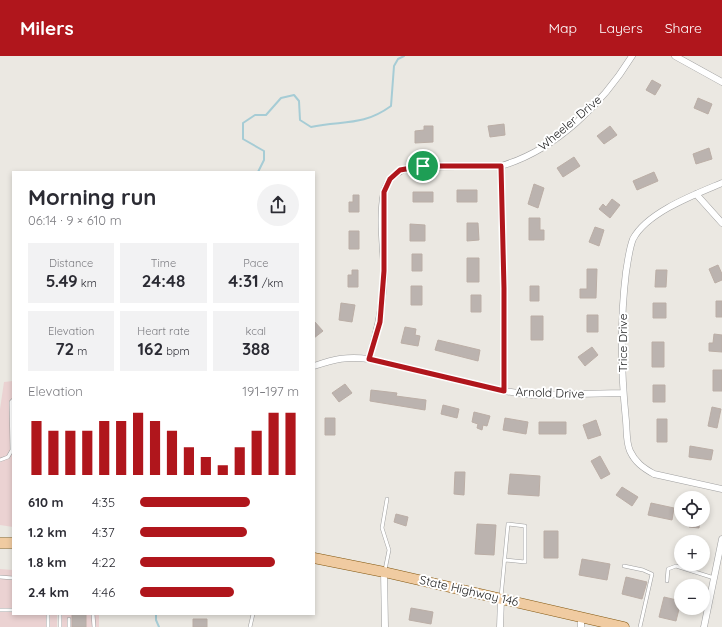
<!DOCTYPE html>
<meta charset="utf-8">
<style>
body{margin:0;font-family:Quicksand,sans-serif;background:#f2f2f3;color:#2b2b33;height:100vh;display:flex;flex-direction:column;font-size:15px;white-space:nowrap}
*{box-sizing:border-box;margin:0}
p{font-size:13px;color:#7c7c81}
.icon{flex:none;width:22px;height:22px;fill:none;stroke:currentColor;stroke-width:2;stroke-linecap:round;stroke-linejoin:round}
.map{position:relative;flex:1;overflow:hidden}
.side{position:absolute;left:12px;top:115px;width:303px;height:444px;display:flex;flex-direction:column;background:#fff;border-radius:0px;box-shadow:0 2px 6px #0003}
.side>*{flex:none}
.tools{position:absolute;left:674px;top:435px;display:grid;gap:8px}
.tools a{display:grid;place-items:center;width:36px;height:36px;border-radius:50%;background:#fff;box-shadow:0 2px 6px #0003;font-size:20px}
.pin{position:absolute;display:grid;place-items:center;width:34px;height:34px;color:#fff;margin:-17px;border:2px solid #fff;border-radius:50%;box-shadow:0 1px 4px #0007}
.round{display:grid;place-items:center;flex:none;width:42px;height:42px;border-radius:21px;background:#f2f2f3}
.overview{display:flex;align-items:center;justify-content:space-between;height:68px;padding:0 16px}
h1{font-size:22px;font-weight:700;line-height:30px}
.metrics{display:grid;grid-template-columns:repeat(3,1fr);gap:6px;height:68px;padding:4px 16px}
.metrics div{display:grid;align-content:center;border-radius:0px;background:#f2f2f3;text-align:center}
.metrics b{font-size:17px;font-weight:700}
.metrics small{font-size:11px;font-weight:400}
.metrics p{font-size:11px}
.chart{height:112px;padding:8px 16px}
.chart p{display:flex;justify-content:space-between}
.chart svg{width:100%;height:72px;margin-top:4px;stroke:#b0161c;stroke-width:6}
ul{padding:0 16px;list-style:none;font-size:13px}
li{display:grid;grid-template-columns:64px 48px 1fr;align-items:center;height:30px}
li i{height:10px;border-radius:5px;background:#b0161c}
header{display:flex;align-items:center;gap:24px;box-sizing:border-box;height:56px;padding:0 20px;background:#b0161c;color:#fff}
header strong{font-size:19px}
nav{display:flex;gap:22px;margin-inline-start:auto;font-size:14px}
.map>svg:first-child{display:block}
</style>
<header>
<strong>Milers</strong>
<nav><a>Map</a><a>Layers</a><a>Share</a></nav>
</header>
<div class="map">
<svg width="722" height="571" viewBox="0 0 722 571">
<rect width="100%" height="100%" fill="#ebe8e2"/>
<path fill="#ebd2d2" d="M13,325v146l-13,-2v-116l4,-27z
M0,513l13,1v44h44v13h-57z
M59,558h40v13h-40z"/>
<g fill="none" stroke-linecap="round" stroke-linejoin="round">
<path stroke="#a6ccd5" stroke-width="2" d="M258,116l6,-12v-9l-21,-12v-16l12,-8h11l15,-17 13,-3 5,6 1,19 11,7c31,-7 51,0 80,-21l3,-40 4,-7 6,-3
M156,558v6l3,7"/>
</g>
<path fill="#bbb3af" stroke="#bbaea6" d="M652,24l9,5 -6,10 -9,-5z
M698,42l14,6 -4,10 -14,-6z
M504,68l1,11 -15,2 -2,-11z
M424,70h9v16l-18,1v-12l9,-1z
M610,70l7,9 -13,9 -7,-8z
M709,92l3,11 -16,5 -3,-10z
M574,101l6,9 -17,11 -6,-9z
M654,116l4,9 -21,9 -4,-9z
M534,128l10,4 -6,20 -10,-4z
M457,134h20v12h-20z
M413,136h20v10h-20z
M353,139h6v17h-10v-10h4z
M612,143l8,6 -10,13 -11,-9 4,-5 3,3z
M529,162h11v12h4v10h-15z
M467,167h11l1,17 -12,1z
M410,168l15,1v16h-15z
M595,171l9,3 -5,16 -10,-4z
M349,175h10v18h-10z
M412,198h10v17h-10z
M467,202h12v24h-12z
M718,209l4,9v6l-7,3 -6,-14z
M587,213h10l-1,29h-16v-9h7z
M352,214h6v17h-10v-12h4z
M656,214h11l-1,17h-11z
M411,230h11v19h-11z
M530,230h9v15h-9z
M471,239h10v17h-10z
M716,245h6v16h-6z
M341,247l14,2 -3,17 -13,-2z
M653,247h13v15h-13z
M587,259h11v17h-11z
M531,260h12v24h-12z
M314,265l9,10 -9,7z
M405,271l11,2 -1,6 5,1 -2,10 -17,-3z
M714,278l8,1v17l-13,-1v-8h4z
M438,284l42,10 -2,11 -43,-11z
M652,286h12v25h-12z
M592,291l6,8 -13,11 -7,-9z
M713,314h9v21h-9z
M345,328l7,9 -13,9 -7,-9z
M653,329h12v17h-12z
M371,334l26,3 -1,3 30,4 -1,10 -55,-9z
M443,349l16,4 -2,9 -16,-4z
M712,351l9,2 -4,19 -9,-2z
M474,356l16,4 -3,10 -4,-1 -1,5 -5,-2 1,-4 -6,-2z
M325,362h10v17h-10z
M505,362l23,4 -2,12 -23,-4z
M657,363h10v23h-10z
M596,364l5,15 -13,4 -5,-14z
M539,366h27v12h-27z
M690,390l23,4 -2,10 -22,-3z
M600,400l10,18 -9,5 -10,-18z
M455,416h10l-1,23 -10,-1z
M510,418l30,2 -1,20 -31,-2z
M622,431l16,10 -6,9 -16,-11z
M651,447l23,5 -2,12 -24,-5z
M396,458l12,3 -2,9 -12,-4z
M689,464h11l-1,8 -10,-1z
M477,468l19,1 -2,30 -19,-1z
M544,475h14v27h-14z
M582,503l28,5 -3,16 -28,-5z
M626,521l21,5 -5,17 -20,-5z
M664,541l17,4 -5,20 -17,-4z
M411,552l22,4 -2,12 -22,-4z
M72,558h14v13h-14z
M193,563h14v8h-14z"/>
<g fill="none" stroke-linecap="round" stroke-linejoin="round">
<g stroke="#9f9f9f" stroke-width="4">
<path id="lane" d="M0,404l8,-3 4,-7 -1,-48 2,-2
M624,510l19,4 9,4 -12,53
M385,514l4,-20 -7,-22 5,-29
M0,521l13,1
M667,525l1,-12 8,-3 38,12
M501,541l7,-73 17,2v36l-20,-2
M0,554h13
M93,558l1,13
M48,571v-13
M60,571v-13
M69,571v-8
M250,571l3,-13"/>
</g>
<g stroke="#9f9f9f" stroke-width="7">
<path id="street" d="M675,0l47,26
M501,110l3,122v103
M722,127c-26,11 -75,29 -89,56 -4,10 -5,22 -7,33 -6,49 -5,100 0,149 1,10 0,21 4,30 5,11 13,17 24,23l68,15
M696,138l26,29
M369,303c9,-31 15,-58 15,-90 -1,-25 -5,-52 0,-77 3,-14 14,-21 27,-25l90,-1c55,-16 102,-63 131,-110
M314,310c21,-7 33,-10 55,-7l135,32 28,4 91,-2
M384,516l1,55
M581,562v9
M500,571l1,-28
M704,571l18,-88"/>
</g>
<g stroke="#825710" stroke-width="11">
<path id="primary" d="M0,487h13
M314,502l70,14 240,55"/>
</g>
<use href="#lane" stroke="#fff" stroke-width="3"/>
<use href="#street" stroke="#fff" stroke-width="6"/>
<use href="#primary" stroke="#f0cba1" stroke-width="10"/>
</g>
<g fill="none" stroke-linecap="round" stroke-linejoin="round">
<g stroke="#fff" stroke-width="8">
<path id="route" d="M423,110h78l3,122v103l-135,-32 11,-37 4,-51v-79l6,-13 10,-9z"/>
</g>
<use href="#route" stroke="#b0161c" stroke-width="5"/>
</g>
<g text-anchor="middle" stroke-width="4" stroke-linejoin="round" paint-order="stroke">
<g font-size="12" fill="#1b1b1b" stroke="#fff">
<text transform="translate(570 67) rotate(-40)" y="4">Wheeler Drive</text>
<text transform="translate(623 287) rotate(-90)" y="4">Trice Drive</text>
<text transform="translate(550 337) rotate(2)" y="4">Arnold Drive</text>
<text transform="translate(469 535) rotate(13)" y="4">State Highway 146</text>
</g>
</g>
</svg>
<div class="tools">
<a><svg class="icon" aria-label="locate" viewBox="0 0 24 24"><circle cx="12" cy="12" r="6"/><path d="M12 2v4M12 18v4M2 12h4M18 12h4"/></svg></a>
<a>+</a>
<a>−</a>
</div>
<div class="pin" style="left:423px;top:110px;background:#1e9e55"><svg class="icon" aria-label="arrive" viewBox="0 0 24 24"><path d="M6 21V4h12l-3 4 3 4H6"/></svg></div>
<section class="side">
<div class="overview"><div><h1>Morning run</h1><p>06:14 · 9 × 610 m</p></div><a class="round"><svg class="icon" aria-label="share" viewBox="0 0 24 24"><path d="M12 15V3M7 8l5-5 5 5M5 13v7h14v-7"/></svg></a></div>
<div class="metrics">
<div><p>Distance</p><b>5.49<small> km</small></b></div>
<div><p>Time</p><b>24:48</b></div>
<div><p>Pace</p><b>4:31<small> /km</small></b></div>
</div>
<div class="metrics">
<div><p>Elevation</p><b>72<small> m</small></b></div>
<div><p>Heart rate</p><b>162<small> bpm</small></b></div>
<div><p>kcal</p><b>388</b></div>
</div>
<div class="chart"><p><span>Elevation</span>191–197 m</p>
<svg viewBox="0 0 160 44" preserveAspectRatio="none"><path d="M5 44V11M15 44V17M25 44V17M35 44V17M45 44V11M55 44V11M65 44V6M75 44V11M85 44V17M95 44V27M105 44V33M115 44V38M125 44V27M135 44V17M145 44V6M155 44V6"/></svg>
</div>
<ul>
<li><b>610 m</b>4:35<i style="width:69%"></i></li>
<li><b>1.2 km</b>4:37<i style="width:67%"></i></li>
<li><b>1.8 km</b>4:22<i style="width:85%"></i></li>
<li><b>2.4 km</b>4:46<i style="width:59%"></i></li>
</ul>
</section>
</div>
